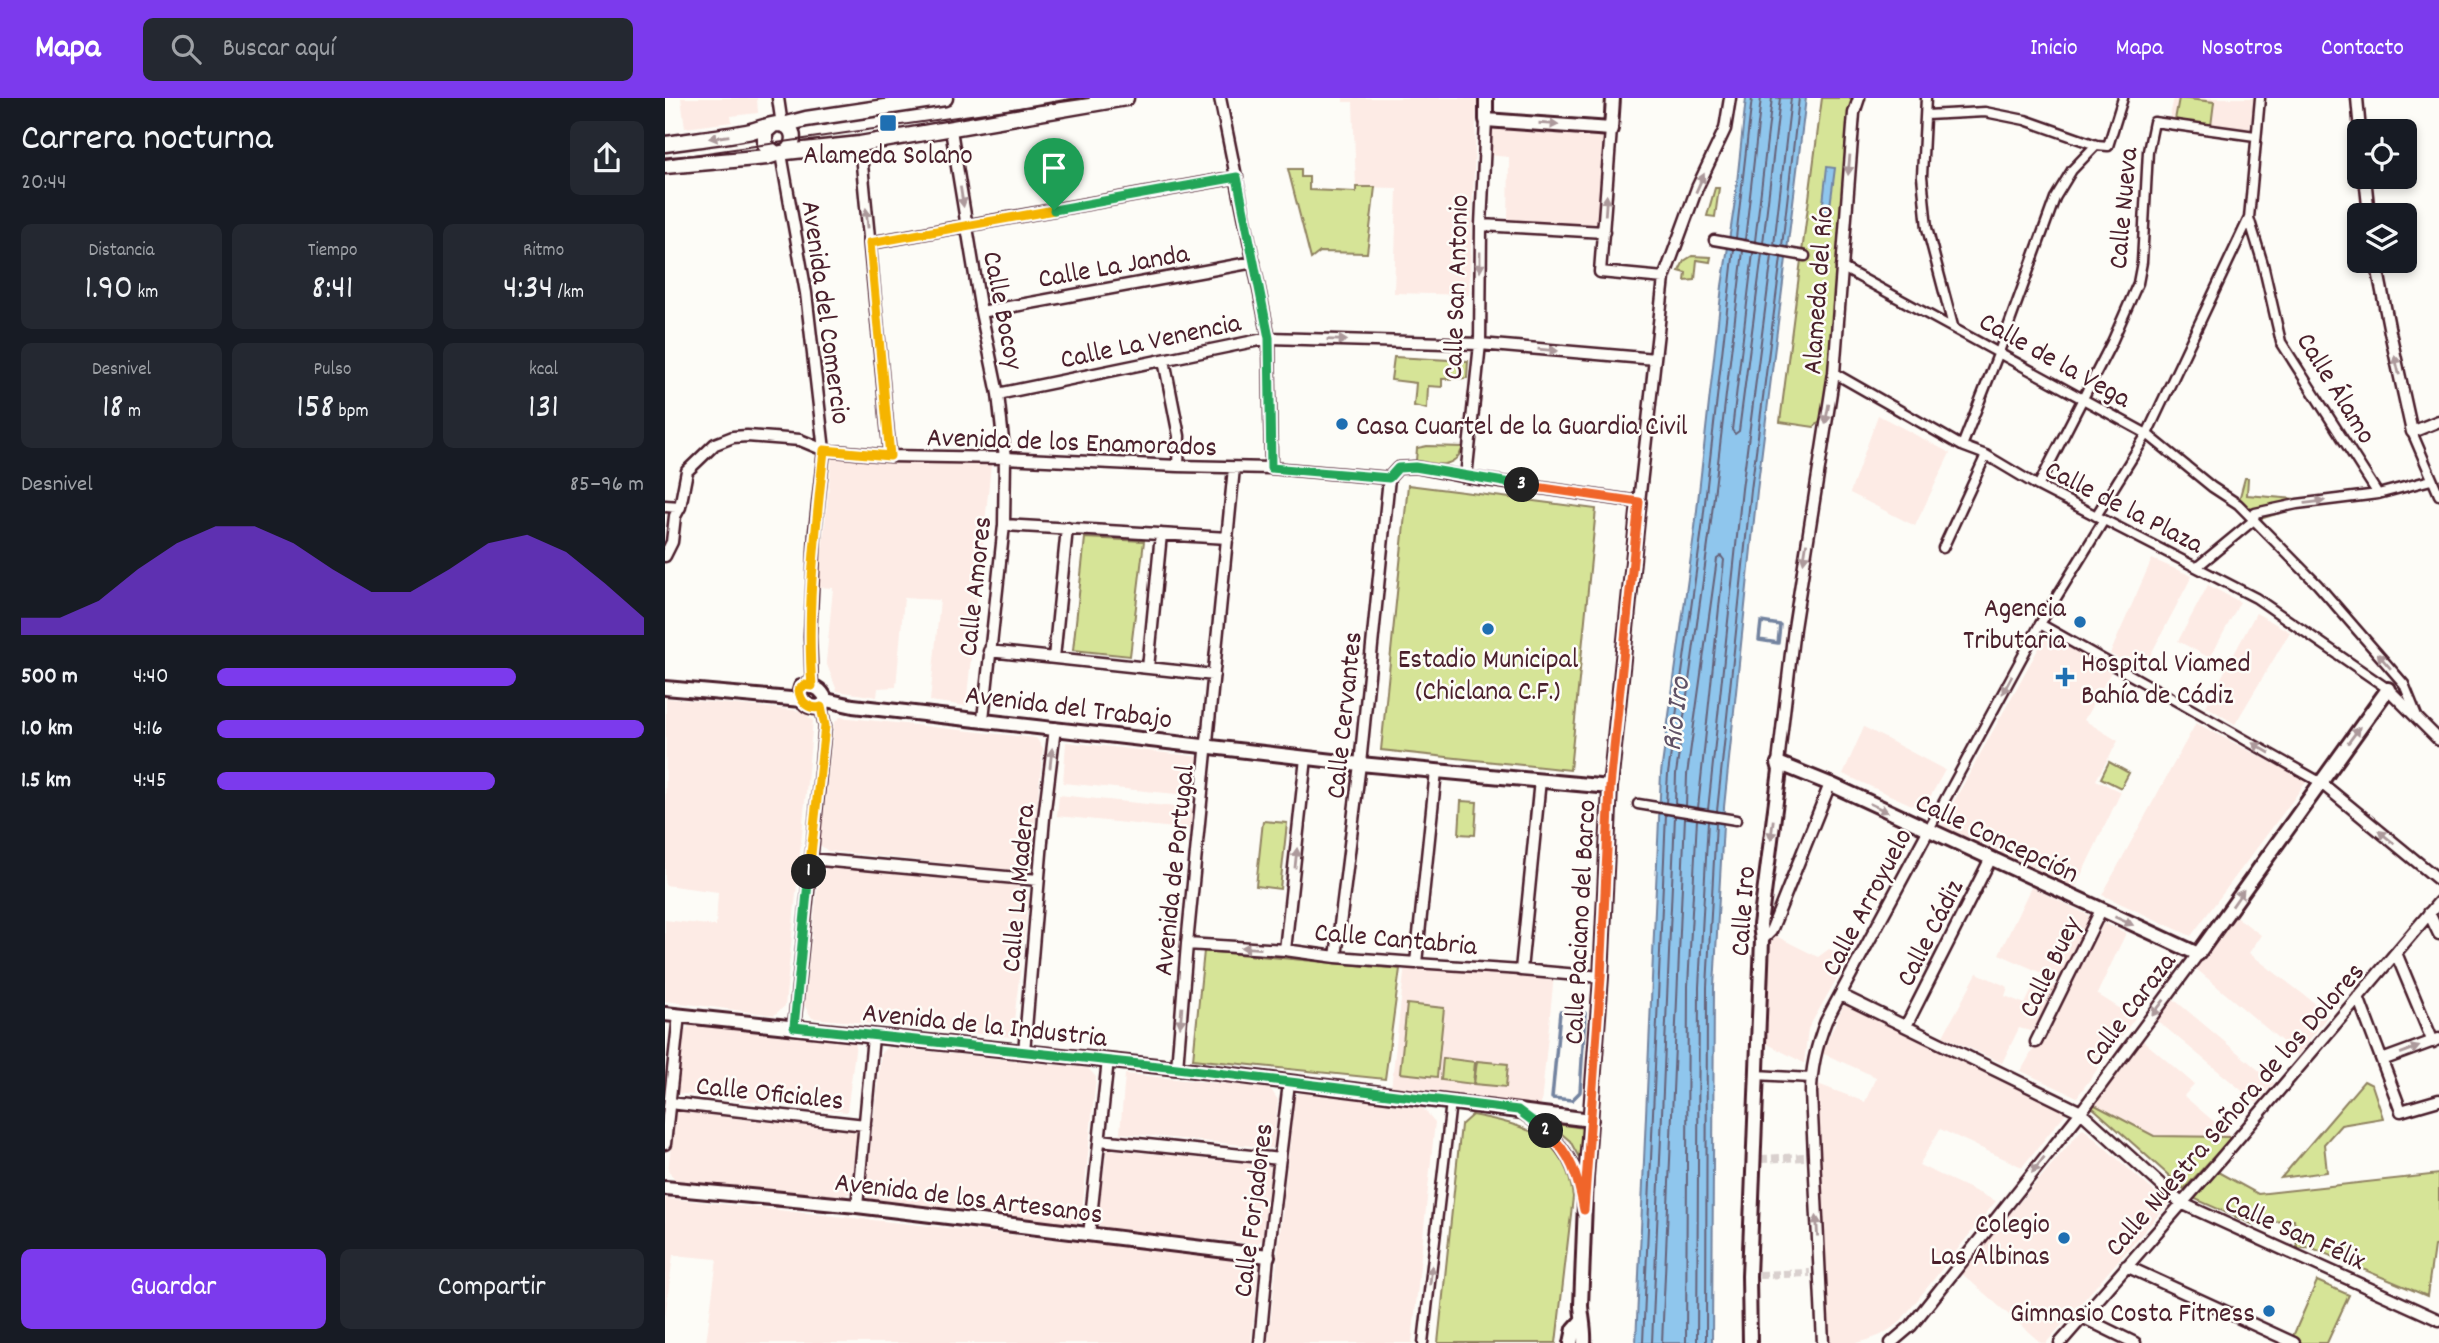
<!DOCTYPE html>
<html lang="es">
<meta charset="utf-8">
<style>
body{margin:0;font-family:Dekko,sans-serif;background:#242831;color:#f1f3f6;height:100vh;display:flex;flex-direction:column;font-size:26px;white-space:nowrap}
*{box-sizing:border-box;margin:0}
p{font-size:23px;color:#9ea1a6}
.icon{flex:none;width:38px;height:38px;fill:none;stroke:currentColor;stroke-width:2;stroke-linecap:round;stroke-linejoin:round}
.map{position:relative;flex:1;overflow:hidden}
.drawer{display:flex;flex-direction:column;background:#171b24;width:665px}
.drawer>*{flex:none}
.tools{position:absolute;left:1682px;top:21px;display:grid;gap:14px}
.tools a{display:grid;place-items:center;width:70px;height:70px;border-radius:10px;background:#171b24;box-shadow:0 4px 10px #0003;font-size:35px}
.pin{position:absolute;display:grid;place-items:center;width:60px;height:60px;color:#fff;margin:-72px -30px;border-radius:50% 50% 50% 0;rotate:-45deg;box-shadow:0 0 7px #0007}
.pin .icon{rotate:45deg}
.km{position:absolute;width:35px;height:35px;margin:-18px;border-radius:50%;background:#222;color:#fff;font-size:19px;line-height:35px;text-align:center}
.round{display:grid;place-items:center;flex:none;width:74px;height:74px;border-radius:10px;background:#242831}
.overview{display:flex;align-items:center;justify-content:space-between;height:119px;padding:0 21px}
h1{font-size:38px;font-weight:600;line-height:52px}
.figures{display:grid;grid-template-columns:repeat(3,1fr);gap:10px;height:119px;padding:7px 21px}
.figures div{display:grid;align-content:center;border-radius:10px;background:#242831;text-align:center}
.figures b{font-size:35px;font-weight:600}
.figures small{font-size:19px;font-weight:400}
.figures p{font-size:19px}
.chart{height:196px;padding:14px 21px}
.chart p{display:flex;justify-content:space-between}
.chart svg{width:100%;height:126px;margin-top:7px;fill:#7c3aed;opacity:.7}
.action{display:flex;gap:14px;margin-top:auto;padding:14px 21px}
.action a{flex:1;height:80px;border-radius:10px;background:#7c3aed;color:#fff;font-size:28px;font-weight:600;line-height:80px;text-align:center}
.action a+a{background:#242831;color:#f1f3f6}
ul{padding:0 21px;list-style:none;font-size:23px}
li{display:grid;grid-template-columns:112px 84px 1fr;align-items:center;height:52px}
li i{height:18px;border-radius:9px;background:#7c3aed}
header{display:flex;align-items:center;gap:42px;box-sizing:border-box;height:98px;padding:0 35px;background:#7c3aed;color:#fff}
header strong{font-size:33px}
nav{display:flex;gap:38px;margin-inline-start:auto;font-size:24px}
.search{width:490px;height:63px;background:#242831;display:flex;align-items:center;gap:18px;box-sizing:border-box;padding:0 24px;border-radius:10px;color:#9ea1a6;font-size:26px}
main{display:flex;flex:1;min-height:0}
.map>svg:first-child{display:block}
</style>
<header>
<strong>Mapa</strong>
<div class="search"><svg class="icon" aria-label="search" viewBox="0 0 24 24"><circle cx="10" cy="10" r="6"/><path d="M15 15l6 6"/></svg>Buscar aquí</div>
<nav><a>Inicio</a><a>Mapa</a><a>Nosotros</a><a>Contacto</a></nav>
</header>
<main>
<section class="drawer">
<div class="overview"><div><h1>Carrera nocturna</h1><p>20:44</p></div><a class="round"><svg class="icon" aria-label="share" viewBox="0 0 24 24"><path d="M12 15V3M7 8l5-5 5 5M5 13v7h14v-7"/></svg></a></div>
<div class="figures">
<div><p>Distancia</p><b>1.90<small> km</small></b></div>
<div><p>Tiempo</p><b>8:41</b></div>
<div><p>Ritmo</p><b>4:34<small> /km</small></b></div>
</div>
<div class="figures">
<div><p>Desnivel</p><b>18<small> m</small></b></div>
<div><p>Pulso</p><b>158<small> bpm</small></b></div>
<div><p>kcal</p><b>131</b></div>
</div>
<div class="chart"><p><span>Desnivel</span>85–96 m</p>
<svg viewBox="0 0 160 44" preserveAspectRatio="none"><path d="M0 44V38L10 38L20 32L30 21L40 12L50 6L60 6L70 12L80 21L90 29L100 29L110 21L120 12L130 9L140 15L150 26L160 38V44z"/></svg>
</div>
<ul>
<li><b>500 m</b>4:40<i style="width:70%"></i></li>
<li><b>1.0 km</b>4:16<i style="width:100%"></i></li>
<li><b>1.5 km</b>4:45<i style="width:65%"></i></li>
</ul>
<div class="action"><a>Guardar</a><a>Compartir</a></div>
</section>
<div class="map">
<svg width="1774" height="1245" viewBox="0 0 1774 1245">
<rect width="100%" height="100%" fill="#fdfcf7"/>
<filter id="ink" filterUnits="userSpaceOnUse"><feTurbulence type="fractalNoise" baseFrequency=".0143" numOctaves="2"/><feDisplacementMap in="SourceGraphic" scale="14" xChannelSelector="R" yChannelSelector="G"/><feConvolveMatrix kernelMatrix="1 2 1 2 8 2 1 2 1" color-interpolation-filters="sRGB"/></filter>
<g filter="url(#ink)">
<path fill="#fdebe5" d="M16,0h76l1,15 -27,3 1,6 -47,6z
M678,0h134l-8,197 -75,-2 3,-105 -41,-1 -3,-85h-10z
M1509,0h81l-6,36 -80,-13z
M825,26l117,8 -9,95 -90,-7 1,-63 -21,-2z
M1213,317l72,38 -35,73 -65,-33z
M167,359l159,8 -25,241 -36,-5 10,-101 -36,-2 -8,89 -18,1 -1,9 -40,-6 -11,-29 7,-74 -15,-1z
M1487,461l40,17 -50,95 -32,-17z
M1543,487l32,17 -30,56 -32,-17z
M1591,515l34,19 -55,92 -29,-18z
M1382,535l65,37 -28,50 34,21 -22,39 25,12 -47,98 -133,-65z
M1,600l137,13 10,10 -28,285 -11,9 -109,-14v-81l51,6 2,-34 -53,-7z
M175,619l196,21 7,10 -12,118 -10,5 -193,-20 -8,-6 14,-122z
M1531,625l111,58 -116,155 -89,-41z
M1199,629l81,43 -22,40 -80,-36z
M401,644l136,15 -5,39 -134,-13z
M394,697l137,14 -2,21 -137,-14z
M164,769l194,19 6,10 -17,141 -200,-19 -8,-13 15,-132z
M1366,789l59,29 -31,65 -60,-27z
M1569,817l27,20 -12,18 80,61 -31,41 -104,-88z
M1439,825l22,10 -29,61 38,24 -58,79 -56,-26z
M1109,837l44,22 11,-8 20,8 -41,72 -4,34 -46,-24 8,-89z
M740,867l149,10 -13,130 -150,-16z
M1312,875l31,14 -3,9 20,8 8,-17 23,-1 -22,46 -15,-4 -17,35 -59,-27z
M1506,899l103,86 -17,20 -103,-85z
M1179,906l225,105 -47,58 -82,-38 -21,36 77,36 -97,122 -18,12 -13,5 -12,3h-29l-12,-260 50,19 11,-25 -54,-24z
M25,927l166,18 -9,69 -171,-19 6,-60z
M1475,940l54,46 -10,12 48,41 -78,-1 -61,-32z
M222,949l201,21 8,9 -15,144 -5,3 -205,-23 -6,-8 16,-140z
M460,976l145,14 8,12 -5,48 -153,-15z
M641,993l117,17 12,14 -23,221h-144l27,-248z
M10,1013l182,21 -7,61 -9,6 -166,-19 -7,-9z
M1418,1030l85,76 -122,139h-5l-81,-71z
M442,1051l164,17 -9,74 -5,4 -153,-15 -7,-5z
M0,1100l594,63 -8,82h-545l11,-84 -44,-4 -8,63z"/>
<path fill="#d6e497" stroke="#908261" stroke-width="2" d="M1157,0h37l-25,275 -13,48 -7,6 -34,-5z
M1514,0l35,4 -3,24 -36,-6z
M623,71h13v8h8v13l47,2v-5h19l-8,66 -47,-1 -9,7z
M1050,90h4l-4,29 -8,-1z
M1027,158l19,1 -1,5 -13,-2 -2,20 -10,1 1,-8 -7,-2 5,-10z
M729,259l74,4 -1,17 -25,1v8l-14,-1 -1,23 -13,-3 2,-23 -25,-3z
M762,348l36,1c-8,23 -27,18 -47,14l1,-13z
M1580,380h3l-1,17 49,4v9l-36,11 -1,6 -21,-21z
M743,387l188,24 -26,261 -189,-20z
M420,440l59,3 -14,115 -57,-6z
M1444,664l20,11 -8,15 -20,-10z
M796,703l16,1 -2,33 -16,-1z
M598,723l24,2 -7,66 -24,-3z
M539,853l196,18 -15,110 -192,-20z
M742,906l37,4 -7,69 -37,-4z
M778,960l32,4 -2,22 -32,-4z
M812,963l31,3 -2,23 -32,-3z
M1699,983l8,4 11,33 -42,7 -17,19 3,28 -46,6z
M1428,1006l61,32 78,1 -48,52 -92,-82z
M807,1017c54,10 94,21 101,82l-17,146h-118l23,-218z
M884,1025l35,5 -2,35 -12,-22z
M1551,1073l42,23 181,-20v71l-5,1 -7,50 -117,-49 -13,1 -3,-28 -42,4 -59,-26z
M1652,1183l32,14 -22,48h-37z"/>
<path fill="#8fc6ed" stroke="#73839f" stroke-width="2" d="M1081,0h60l-49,393 -33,316 -10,180 -2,356h-76l25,-570 34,-245 27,-242 13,-85z
M1162,69l8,1 -7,54 -7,-1z"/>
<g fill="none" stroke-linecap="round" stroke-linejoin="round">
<path stroke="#666279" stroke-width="2" d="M1071,140l16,-140
M1080,142l16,-142
M1090,143l17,-143
M1098,145l17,-145
M1109,147l17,-147
M1117,148l17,-148
M1088,155l-21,177 3,4 4,-3 23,-177
M1001,705l2,-29 34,-245 32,-280
M1010,706l1,-30 34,-244 33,-279
M1021,708l1,-31 30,-216 4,-3 3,4 -26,248
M1043,712l34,-321 30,-233
M1052,713l34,-321 30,-232
M978,1245l23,-529
M987,1245l23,-527
M997,1245l23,-526
M1021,1245l2,-357 9,-167
M1032,1245l2,-356 9,-166
M1041,1245l1,-356 9,-164"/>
<path stroke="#73839f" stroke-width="3.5" d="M1096,524l19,3 -2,18 -19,-3z
M895,914l25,1 -5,79 -8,8 -20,-2z"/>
<path stroke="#d9d0ce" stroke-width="8" stroke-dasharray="8 4" stroke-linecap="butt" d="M1095,1061l45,-2
M1094,1177l51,-2"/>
<g stroke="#4a1f2b" stroke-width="13">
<path id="pedestrian" d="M1261,0l-4,78 5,52 26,98
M1595,0l-11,120 14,46 18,78 97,152
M1261,17l59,-3 40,8 71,25 12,1 15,-48
M1049,142l91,16
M1176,169l306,167 65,53 26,17 80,81 86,99 13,32
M1169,275l128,73 24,9 52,31 218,112 132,91
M1747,334l27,63
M1297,348l37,-94 56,-154 17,-28 24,-25
M1373,388l74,-144 26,-59 4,-21 6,-111 6,-29 101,14
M1431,418l51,-82 102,-216
M1278,450l43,-93
M1532,469l57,-47 1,-7 42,-9 81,-10 53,-14
M1375,526l280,158
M973,706l98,16
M1263,733l112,-207 64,-104
M751,865l105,7
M1091,977l55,3
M758,1245l28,-241"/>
</g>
<g stroke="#4a1f2b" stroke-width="15">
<path id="minor" d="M113,0l4,27
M555,0l49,240 2,130
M1692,0l3,33
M946,31l-11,143 64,6
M286,32l30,182 17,82 7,64 -1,67 -21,194
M195,46l30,312
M116,56l25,139 18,157 -9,81 -5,105 2,50
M1700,79l4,38
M816,127l123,7
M205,145l367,-66
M1711,163l14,71 22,100 27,-11
M316,214l273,-50
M499,262l15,76 -1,30
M333,296l271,-56 211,6 175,15
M801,379l14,-133 1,-119 5,-105
M724,380l9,-10 17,-1 51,10 173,25 25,-224 33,-90 28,-59 5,-31
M0,408l15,1
M339,427l224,13
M0,458l7,-14 3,-26 5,-9 7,-36 28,-27 18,-7 14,-1 53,4 24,10 66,6 115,2 173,8 93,2 118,10
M324,553l225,24
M389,560l13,-130
M483,570l13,-134
M1723,591l51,51
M1113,665l16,-135 40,-255 20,-260 5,-15
M875,682l-19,190 80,7
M1655,684l119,98
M145,761l228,21
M1764,815l10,21
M1097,842l9,-9 59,-147
M522,846l98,6 51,7 80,6 20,-192
M620,852l21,-192
M1731,855l37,89
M671,859l24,-193 29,-286
M1176,897l240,117 100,91 258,117
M1693,899l43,114 38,-11
M1241,928l85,-168
M129,929l31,-301 -4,-19
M1371,944l65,-132
M359,954l20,-234 11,-90
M1717,962l57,-21
M512,970l10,-124 47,-476
M5,1005l195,22
M856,1014c32,21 54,45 61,83
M435,1042l180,19
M0,1046l14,-129
M192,1108l16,-169
M424,1137l19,-175
M1461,1168l168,77
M1417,1219l53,26
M595,1245l8,-87 21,-173
M1158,1245l-12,-250c0,-25 6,-49 15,-72l102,-190
M1226,1245l20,-17 170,-214 117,-158
M1395,1245l159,-182 220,-259"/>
</g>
<g stroke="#4a1f2b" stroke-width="18">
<path id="tertiary" d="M821,0v22l125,9 2,-31
M0,590l137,12
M134,596l2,-7c12,-3 21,2 25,13
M134,596c4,10 11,15 22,13l5,-7
M161,602l27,6 507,58 250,23
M1113,665l52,21 368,170 190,-265
M0,916l512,54 414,52
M0,1090l192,18 411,50
M906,1245l3,-14 8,-9
M919,1245c1,-13 -2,-24 -3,-37l5,-129 15,-200 9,-190 29,-285
M1085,1245l-1,-67 13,-336 -2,-15 20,-155 -2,-7"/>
</g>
<g stroke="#4a1f2b" stroke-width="19">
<path id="secondary" d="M118,27l23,-6 139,-21
M0,46c27,-4 55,-7 82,-12 10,-2 22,-8 32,-8 17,1 17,20 7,28l-10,2 -11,-9v-13l7,-6
M121,54l74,-8 266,-46
M0,68l102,-9 9,-3"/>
</g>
<use href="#pedestrian" stroke="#fdfcf7" stroke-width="8"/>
<use href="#minor" stroke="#fdfcf7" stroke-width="10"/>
<use href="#tertiary" stroke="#fdfcf7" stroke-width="12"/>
<use href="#secondary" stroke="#fdfcf7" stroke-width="14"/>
<path stroke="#4a1f2b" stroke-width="2" d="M0,61l424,-61"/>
</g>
<defs><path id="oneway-solid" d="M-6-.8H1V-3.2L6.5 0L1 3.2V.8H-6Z" transform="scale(1.75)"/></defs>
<g fill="#ac999b">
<use href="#oneway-solid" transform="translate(884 26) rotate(4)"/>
<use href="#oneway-solid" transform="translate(54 39) rotate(172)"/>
<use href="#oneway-solid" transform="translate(1184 67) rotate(95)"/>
<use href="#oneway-solid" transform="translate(1035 85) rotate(-66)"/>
<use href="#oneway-solid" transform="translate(297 99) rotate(81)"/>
<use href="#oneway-solid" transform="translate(941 107) rotate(-86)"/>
<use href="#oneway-solid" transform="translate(202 120) rotate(-96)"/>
<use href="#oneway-solid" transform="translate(815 164) rotate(90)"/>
<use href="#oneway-solid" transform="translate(672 242) rotate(2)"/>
<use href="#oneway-solid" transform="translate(883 252) rotate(5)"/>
<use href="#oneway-solid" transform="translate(1732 267) rotate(-103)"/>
<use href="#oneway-solid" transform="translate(1162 316) rotate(100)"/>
<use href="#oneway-solid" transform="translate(1650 404) rotate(-7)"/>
<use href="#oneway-solid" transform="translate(1140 455) rotate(99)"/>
<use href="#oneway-solid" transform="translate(1719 563) rotate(-131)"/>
<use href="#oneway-solid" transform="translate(1342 587) rotate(118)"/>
<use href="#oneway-solid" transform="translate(1689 637) rotate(-54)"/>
<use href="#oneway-solid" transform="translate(1596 650) rotate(-150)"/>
<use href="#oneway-solid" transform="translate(386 660) rotate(-84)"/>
<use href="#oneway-solid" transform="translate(1214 710) rotate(25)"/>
<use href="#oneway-solid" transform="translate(1107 732) rotate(97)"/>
<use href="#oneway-solid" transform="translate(1721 739) rotate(-141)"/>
<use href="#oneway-solid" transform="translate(631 760) rotate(-84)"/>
<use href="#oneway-solid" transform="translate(1573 800) rotate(-55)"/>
<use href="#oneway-solid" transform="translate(1459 823) rotate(24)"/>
<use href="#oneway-solid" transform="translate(586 850) rotate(-177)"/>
<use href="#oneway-solid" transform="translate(1493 910) rotate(127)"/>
<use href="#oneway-solid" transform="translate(516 919) rotate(95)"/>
<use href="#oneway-solid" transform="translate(1745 952) rotate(-20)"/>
<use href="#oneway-solid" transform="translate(1373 1067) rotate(128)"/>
<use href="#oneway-solid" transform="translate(1152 1128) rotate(-93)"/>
<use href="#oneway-solid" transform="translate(766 1177) rotate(-83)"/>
</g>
</g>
<g fill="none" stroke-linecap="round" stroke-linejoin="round" filter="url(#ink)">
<g stroke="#fff" stroke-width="14">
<path id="split-1" d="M144,774l16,-146 -4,-19c-12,3 -21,-5 -22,-17l5,-5 8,1c-6,-78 4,-158 12,-236l66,6 -20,-213 184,-33"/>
</g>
<g stroke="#fff" stroke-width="14">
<path id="split-2" d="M144,774l-15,155 383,41 341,42 28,21"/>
</g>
<g stroke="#fff" stroke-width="14">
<path id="split-3" d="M857,387l117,17 -29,285 -9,190 -17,233c-6,-33 -13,-57 -38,-79"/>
</g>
<g stroke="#fff" stroke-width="14">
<path id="split-4" d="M389,112l183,-33 32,161 2,130 118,10 9,-10 17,-1 107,18"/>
</g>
<use href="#split-1" stroke="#f5b400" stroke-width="9"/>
<use href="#split-2" stroke="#22a559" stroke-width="9"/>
<use href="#split-3" stroke="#f0652b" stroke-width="9"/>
<use href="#split-4" stroke="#22a559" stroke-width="9"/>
</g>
<g fill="#1f6fb2" stroke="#fdfcf7" stroke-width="2.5">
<rect x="214" y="16" width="18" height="18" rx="3.5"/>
<circle cx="677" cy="326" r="7"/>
<circle cx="1415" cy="524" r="7"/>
<circle cx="823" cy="531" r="7"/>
<path d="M1396.5 568.5h7v7h7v7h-7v7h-7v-7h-7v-7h7z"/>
<circle cx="1399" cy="1140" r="7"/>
<circle cx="1604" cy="1213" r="7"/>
</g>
<g text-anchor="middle" stroke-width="5" stroke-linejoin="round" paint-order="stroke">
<g font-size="28" fill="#4a1f2b" stroke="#fdfcf7" text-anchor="end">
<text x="223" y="65" text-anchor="middle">Alameda Solano</text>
<text x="691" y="336" text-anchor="start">Casa Cuartel de la Guardia Civil</text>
<text x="1401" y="518">Agencia<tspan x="1401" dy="32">Tributaria</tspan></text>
<text x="823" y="569" text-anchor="middle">Estadio Municipal<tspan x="823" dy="32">(Chiclana C.F.)</tspan></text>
<text x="1416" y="573" text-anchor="start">Hospital Viamed<tspan x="1416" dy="32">Bahía de Cádiz</tspan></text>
<text x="1385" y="1134">Colegio<tspan x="1385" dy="32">Las Albinas</tspan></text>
<text x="1590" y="1223">Gimnasio Costa Fitness</text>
</g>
<g font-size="28" fill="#4a1f2b" stroke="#fdfcf7">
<text transform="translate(1456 110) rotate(-85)" y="10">Calle Nueva</text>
<text transform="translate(448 166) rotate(-10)" y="10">Calle La Janda</text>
<text transform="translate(789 189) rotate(-88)" y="10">Calle San Antonio</text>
<text transform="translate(1151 192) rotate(-86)" y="10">Alameda del Río</text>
<text transform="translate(340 212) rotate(79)" y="10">Calle Bocoy</text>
<text transform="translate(163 214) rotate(82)" y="10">Avenida del Comercio</text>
<text transform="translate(485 241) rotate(-12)" y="10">Calle La Venencia</text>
<text transform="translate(1391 260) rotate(29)" y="10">Calle de la Vega</text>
<text transform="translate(1673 289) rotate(58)" y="10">Calle Álamo</text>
<text transform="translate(407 342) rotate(2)" y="10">Avenida de los Enamorados</text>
<text transform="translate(1460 407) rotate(27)" y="10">Calle de la Plaza</text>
<text transform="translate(308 488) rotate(-84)" y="10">Calle Amores</text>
<text transform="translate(404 607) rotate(7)" y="10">Avenida del Trabajo</text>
<text transform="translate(677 617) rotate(-84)" y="10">Calle Cervantes</text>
<text transform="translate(1333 738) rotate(25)" y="10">Calle Concepción</text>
<text transform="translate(507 772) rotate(-84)" y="10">Avenida de Portugal</text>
<text transform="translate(351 790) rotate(-85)" y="10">Calle La Madera</text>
<text transform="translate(1200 803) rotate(-62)" y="10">Calle Arroyuelo</text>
<text transform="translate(1076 813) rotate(-86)" y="10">Calle Iro</text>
<text transform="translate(913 824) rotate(-87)" y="10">Calle Paciano del Barco</text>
<text transform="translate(1263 834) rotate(-63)" y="10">Calle Cádiz</text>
<text transform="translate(731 839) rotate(5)" y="10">Calle Cantabria</text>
<text transform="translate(1383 868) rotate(-64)" y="10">Calle Buey</text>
<text transform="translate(1463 910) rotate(-53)" y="10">Calle Caraza</text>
<text transform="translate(320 925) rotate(6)" y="10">Avenida de la Industria</text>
<text transform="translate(105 993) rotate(6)" y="10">Calle Oficiales</text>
<text transform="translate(1568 1010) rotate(-49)" y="10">Calle Nuestra Señora de los Dolores</text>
<text transform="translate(304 1098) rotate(7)" y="10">Avenida de los Artesanos</text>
<text transform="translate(586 1112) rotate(-83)" y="10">Calle Forjadores</text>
<text transform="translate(1631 1132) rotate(24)" y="10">Calle San Félix</text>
</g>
<g font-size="30" font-style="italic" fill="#5f5165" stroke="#fdfcf7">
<text transform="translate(1009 616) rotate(-83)" y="10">Rio Iro</text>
</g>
</g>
</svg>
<div class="tools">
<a><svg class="icon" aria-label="locate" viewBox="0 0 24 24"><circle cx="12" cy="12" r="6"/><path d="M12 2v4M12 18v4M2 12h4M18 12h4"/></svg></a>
<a><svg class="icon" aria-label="layers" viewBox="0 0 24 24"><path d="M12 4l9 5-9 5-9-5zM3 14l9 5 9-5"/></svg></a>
</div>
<div class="pin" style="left:389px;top:112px;background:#1e9e55"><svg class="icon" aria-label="arrive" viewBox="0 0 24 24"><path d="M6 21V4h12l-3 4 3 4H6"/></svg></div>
<b class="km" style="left:144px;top:774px">1</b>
<b class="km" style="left:881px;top:1033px">2</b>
<b class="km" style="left:857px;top:387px">3</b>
</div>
</main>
